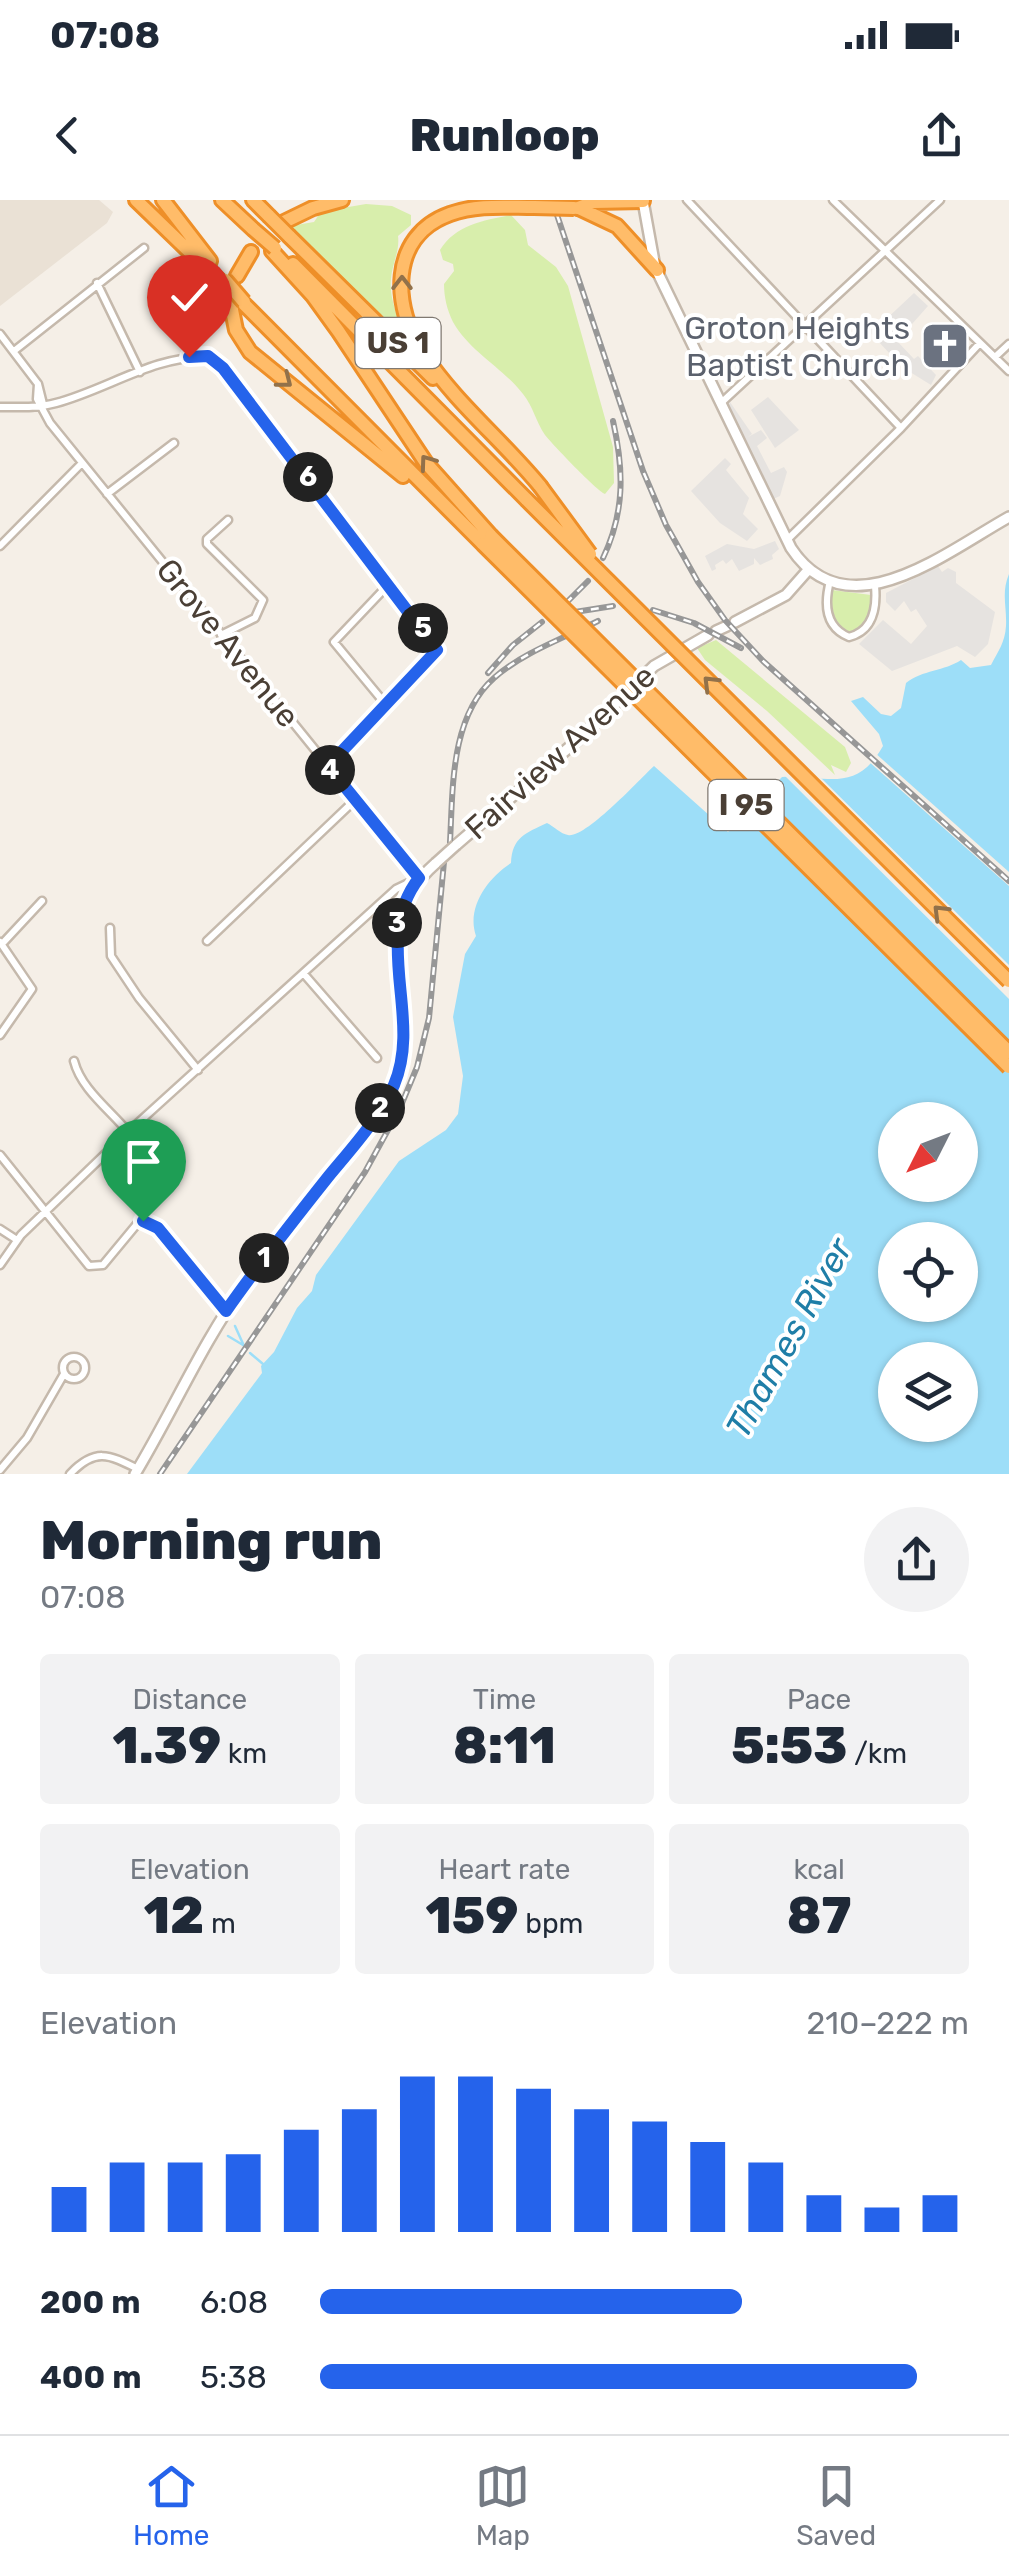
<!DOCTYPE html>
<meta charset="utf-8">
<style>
body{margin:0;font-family:Rubik,sans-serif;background:#f2f2f3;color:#1f2937;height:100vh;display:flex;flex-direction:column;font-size:38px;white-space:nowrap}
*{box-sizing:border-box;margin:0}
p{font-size:32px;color:#747a83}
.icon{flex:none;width:55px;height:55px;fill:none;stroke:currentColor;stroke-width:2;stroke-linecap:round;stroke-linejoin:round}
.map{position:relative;height:1274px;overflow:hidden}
.details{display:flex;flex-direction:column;background:#fff;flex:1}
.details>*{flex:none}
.needle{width:65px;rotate:228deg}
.buttons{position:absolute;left:878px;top:902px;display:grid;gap:20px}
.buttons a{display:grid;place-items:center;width:100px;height:100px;border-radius:50%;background:#fff;box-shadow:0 2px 8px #0004;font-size:50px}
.pin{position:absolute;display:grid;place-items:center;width:85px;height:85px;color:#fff;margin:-102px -42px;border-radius:50% 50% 50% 0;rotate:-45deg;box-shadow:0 0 10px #0007}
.pin .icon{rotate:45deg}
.km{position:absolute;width:50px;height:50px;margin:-25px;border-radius:50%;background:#222;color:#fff;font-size:28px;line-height:50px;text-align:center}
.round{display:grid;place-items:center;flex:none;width:105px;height:105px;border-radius:52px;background:#f2f2f3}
.head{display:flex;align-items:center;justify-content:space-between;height:170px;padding:0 40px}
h1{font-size:55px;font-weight:800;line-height:75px}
.metrics{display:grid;grid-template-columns:repeat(3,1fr);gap:15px;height:170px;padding:10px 40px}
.metrics div{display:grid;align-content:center;border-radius:10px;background:#f2f2f3;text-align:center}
.metrics b{font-size:50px;font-weight:800}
.metrics small{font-size:28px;font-weight:400}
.metrics p{font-size:28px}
.chart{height:280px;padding:20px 40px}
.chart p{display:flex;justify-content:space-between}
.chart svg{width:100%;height:180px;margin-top:10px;stroke:#2563eb;stroke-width:6}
ul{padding:0 40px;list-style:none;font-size:32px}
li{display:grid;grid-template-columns:160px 120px 1fr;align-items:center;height:75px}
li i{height:25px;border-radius:12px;background:#2563eb}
.status{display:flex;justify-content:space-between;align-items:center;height:70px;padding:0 50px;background:#fff;direction:ltr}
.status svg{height:28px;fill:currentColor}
header{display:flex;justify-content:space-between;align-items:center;height:130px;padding:0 40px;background:#fff;font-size:45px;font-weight:800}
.menu{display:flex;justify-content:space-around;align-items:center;height:140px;border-top:2px solid #e0e1e3;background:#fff;font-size:28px;color:#747a83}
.menu a{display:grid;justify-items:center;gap:5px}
.menu .active{color:#2563eb}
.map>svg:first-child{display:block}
</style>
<div class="status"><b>07:08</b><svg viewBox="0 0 49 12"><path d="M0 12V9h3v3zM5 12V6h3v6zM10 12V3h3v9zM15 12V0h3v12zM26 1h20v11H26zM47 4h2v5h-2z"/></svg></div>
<header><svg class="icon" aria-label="back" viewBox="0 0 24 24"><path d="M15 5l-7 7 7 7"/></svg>Runloop<svg class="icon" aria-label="share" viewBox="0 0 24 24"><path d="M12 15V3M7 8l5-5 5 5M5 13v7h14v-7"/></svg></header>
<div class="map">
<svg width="1009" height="1274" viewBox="0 0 1009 1274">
<rect width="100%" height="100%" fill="#f5efe7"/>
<path fill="#eae1d5" d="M0,0h99l14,12 -6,11 -107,83z"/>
<path fill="#d8eeac" d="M366,4l26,2 19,9v10l-13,11c2,15 -6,28 -7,43 -2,18 6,34 10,51l-26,-20 -85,-84 24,-4 6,-9 5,-2z
M511,15l14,15 3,15 28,22 12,19 45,161 1,36 -9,11c-8,-3 -52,-49 -60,-59 -9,-13 -12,-29 -22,-41 -21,-27 -53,-42 -70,-72 -6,-12 -9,-25 -9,-38l10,-13 -1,-7 -10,-4 -3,-10c15,-25 44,-30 71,-35z
M832,390l39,5 1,15 -13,20 -9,3 -10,-6 -11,-19z
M716,440l129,107 6,16 -5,9 -15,-7 4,10 -68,-64 -62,-51 -8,-12z"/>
<path fill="#e6e3e0" d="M914,93l14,13 -31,35 17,18 4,-3 18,19 -5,10 -29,-18 -36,-39 10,-9 6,4z
M768,197l31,33 -24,18 -24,-38z
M730,202l22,32 -4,3 13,-7 6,8 -10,8 14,27 13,-6 3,5 -7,24 -7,3 -45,-92z
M725,258l6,6 -5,6 23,28 -6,16 15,15 -11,12 -27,-18 -29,-32z
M775,341l4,8 -7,6 1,4 -13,6 -6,-7v6l-15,7 -7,-12 -6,5 -3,-4 -8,5 1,4 -4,2 -7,-15 22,-12 27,5z
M938,366l4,6 6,-4 8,4v11l39,29 -7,32 -13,13 -18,-11 -65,25 -33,-27 24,-24 28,24 16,-18 -11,-17 -5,3 -7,-11 -9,10 -9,-9v-9z"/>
<path fill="#9ddef8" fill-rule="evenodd" d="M1009,374v900h-822l75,-101 -1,-7 13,-14 23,-44 15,-17 4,-16 83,-114 47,-31 12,-16 5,-38 -10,-59 12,-63 11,-18c-10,-29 12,-58 35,-73 1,-26 15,-30 36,-40 6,3 14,11 21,12 17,4 72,-56 86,-69l74,66 54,-55c46,-2 74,17 101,-31l-4,-12 -28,-33 12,-4 18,17 10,2 10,-8 5,-25c16,-13 39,-12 55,-23l9,8 21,-3c7,-14 14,-22 15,-39 1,-19 -5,-33 3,-52zM895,920h65v65h-65zM895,1040h65v65h-65zM895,1160h65v65h-65z"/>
<path fill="#f5efe7" d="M874,552l135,120v14l-142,-126z
M803,571l13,2 193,192v34l-228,-227z"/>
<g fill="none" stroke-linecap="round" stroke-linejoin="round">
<path stroke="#9ddef8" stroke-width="2.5" d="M235,1126l9,20
M228,1136l15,9
M250,1153l13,11"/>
<g stroke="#c5b9ac" stroke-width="11">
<path id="minor" d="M687,0l214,228
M833,0l176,171
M97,83l43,89
M0,134l38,50 5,20
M14,151l130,-103
M995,157l14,-13
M721,203l219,-203
M0,207c19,0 38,1 56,-4 50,-13 99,-48 152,-46l15,11 214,280 -3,8 -106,110
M107,294l67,-51
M787,340l114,-112 79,-85
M0,346l82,-83
M830,381c-6,23 -5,46 19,56 24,-6 28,-29 26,-51
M221,435l34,-17 8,-18 -56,-56v-5l21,-19
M387,506l-53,-64 55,-58
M110,728l1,28 28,42 59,72
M207,741l148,-141
M0,742l32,47 -32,46
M2,744l40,-43
M304,774l73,84
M74,861c7,28 36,49 54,71
M0,955l89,111 14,-1 34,-41 11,-3 11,7 67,83
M0,1029l17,11
M0,1065l21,-30 107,-103 268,-243 23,-11 -369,-455 -13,-24 1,-15
M63 1168a11 11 0 1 1 22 0a11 11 0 1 1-22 0Z
M0,1270l27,-32 37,-64
M70,1274c25,-26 38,-20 68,-5"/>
</g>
<g stroke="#c5b9ac" stroke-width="14">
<path id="tertiary" d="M643,1l12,66 136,281c56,85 155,4 218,-31
M735,422l51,-27 23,-26
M716,431l11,-5
M456,645l124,-107 74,-72 54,-31
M135,1274c38,-63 67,-131 110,-190 30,-41 61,-80 93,-120 20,-25 44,-51 56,-80 34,-78 -37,-152 42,-221"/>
</g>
<g stroke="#ee8f28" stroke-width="18">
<path id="motorway" d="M136,0l88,85
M163,0l47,61
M222,0l31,29
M253,0l16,16
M534,7c-28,0 -57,-3 -84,7 -62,22 -58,94 -26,141 32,48 79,86 116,131
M578,8l16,-6 49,-1
M579,8l38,18 40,44
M284,22l29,-14 29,-8
M289,36l144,142
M272,51l41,45 26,36 87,131 65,73
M293,64l234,236
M237,76l14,-24
M244,104l239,240
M231,105l5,25 14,22 153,124"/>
</g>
<use href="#minor" stroke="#fff" stroke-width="6"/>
<use href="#tertiary" stroke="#fff" stroke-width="9"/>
<use href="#motorway" stroke="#ffbc69" stroke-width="12"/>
<g stroke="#979797" stroke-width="6">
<path id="rail" d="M552,0l91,271 23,54 32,57 27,38 38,41 246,220
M603,358c22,-46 21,-88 10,-137
M566,403l22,-22
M653,410l41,13 47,25
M575,412l38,-6
M488,473l25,-28 29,-23
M450,642c3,-53 0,-125 44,-164 28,-25 70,-40 104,-57
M160,1274l205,-302 35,-64 17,-41 12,-49 15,-156"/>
</g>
<use href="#rail" stroke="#fff" stroke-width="2.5" stroke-dasharray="8" stroke-linecap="butt"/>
<g stroke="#c5b9ac" stroke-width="14" stroke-linecap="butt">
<path id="tertiary-bridge" d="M436,663l20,-18"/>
</g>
<g stroke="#ee8f28" stroke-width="18" stroke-linecap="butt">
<path id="motorway-bridge" d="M534,7l40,1
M269,16l20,20
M253,29l22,19
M225,80l19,22
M540,286l50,68
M527,300l482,481
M491,336l518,516
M483,344l526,523"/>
</g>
<use href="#tertiary-bridge" stroke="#fff" stroke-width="9"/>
<use href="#motorway-bridge" stroke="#ffbc69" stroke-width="12"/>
</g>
<defs><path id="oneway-chevron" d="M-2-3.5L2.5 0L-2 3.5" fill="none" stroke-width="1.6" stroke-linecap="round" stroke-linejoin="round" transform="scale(2.5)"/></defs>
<g stroke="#92714a">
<use href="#oneway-chevron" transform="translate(402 83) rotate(-90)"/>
<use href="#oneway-chevron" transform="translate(285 181) rotate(38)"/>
<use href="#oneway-chevron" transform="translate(427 262) rotate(-126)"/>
<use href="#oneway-chevron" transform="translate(710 483) rotate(-135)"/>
<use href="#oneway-chevron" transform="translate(940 712) rotate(-135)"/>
</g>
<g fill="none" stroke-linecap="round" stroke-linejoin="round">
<g stroke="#fff" stroke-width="20">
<path id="route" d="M143,1021l15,7 68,83c32,-46 67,-90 102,-134 23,-28 51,-58 66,-92 29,-68 -23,-145 25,-207l-91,-112 109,-116 -214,-282 -15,-12 -19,1"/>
</g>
<use href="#route" stroke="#2563eb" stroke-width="12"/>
</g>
<defs>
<g id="church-square" transform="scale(2.5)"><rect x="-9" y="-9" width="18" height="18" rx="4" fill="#6b7280" stroke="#fff"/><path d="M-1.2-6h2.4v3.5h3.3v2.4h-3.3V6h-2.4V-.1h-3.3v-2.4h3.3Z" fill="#fff"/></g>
</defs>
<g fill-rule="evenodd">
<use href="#church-square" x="945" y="146"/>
</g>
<g text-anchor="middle" stroke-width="8" stroke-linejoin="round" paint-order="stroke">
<g fill="#fff" stroke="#807972" stroke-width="2.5">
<rect x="355.5" y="118" width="85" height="50" rx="8"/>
<rect x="708.5" y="580" width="75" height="50" rx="8"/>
</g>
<g font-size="30" font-weight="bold" fill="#4a3f35">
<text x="398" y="153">US 1</text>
<text x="746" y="615">I 95</text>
</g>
<g font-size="32" fill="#5b616d" stroke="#fff" text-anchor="end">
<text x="910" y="139">Groton Heights<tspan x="910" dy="37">Baptist Church</tspan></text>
</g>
<g font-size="32" fill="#4a3f35" stroke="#fff">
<text transform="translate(228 443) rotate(51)" y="11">Grove Avenue</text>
<text transform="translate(560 552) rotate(-42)" y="11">Fairview Avenue</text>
</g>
<g font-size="35" font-style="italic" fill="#1f7ea7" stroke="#fff">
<text transform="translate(789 1138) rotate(-61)" y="12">Thames River</text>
</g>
</g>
</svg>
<div class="buttons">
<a><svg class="needle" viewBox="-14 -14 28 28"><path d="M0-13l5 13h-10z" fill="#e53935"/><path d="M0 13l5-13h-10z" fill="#747a83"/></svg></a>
<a><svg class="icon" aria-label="locate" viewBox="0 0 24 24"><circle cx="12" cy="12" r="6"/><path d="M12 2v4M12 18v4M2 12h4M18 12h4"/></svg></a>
<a><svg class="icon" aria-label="layers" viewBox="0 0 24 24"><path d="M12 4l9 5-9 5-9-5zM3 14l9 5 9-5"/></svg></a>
</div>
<div class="pin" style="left:143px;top:1021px;background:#1e9e55"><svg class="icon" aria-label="arrive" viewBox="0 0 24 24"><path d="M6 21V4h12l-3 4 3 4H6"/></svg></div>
<div class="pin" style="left:189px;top:157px;background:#d93025"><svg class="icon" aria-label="check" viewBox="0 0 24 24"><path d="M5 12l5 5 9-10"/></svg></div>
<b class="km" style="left:264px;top:1058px">1</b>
<b class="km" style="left:380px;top:908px">2</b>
<b class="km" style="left:397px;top:723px">3</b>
<b class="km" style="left:330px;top:570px">4</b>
<b class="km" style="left:423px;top:428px">5</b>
<b class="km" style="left:308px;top:277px">6</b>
</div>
<section class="details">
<div class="head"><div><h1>Morning run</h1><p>07:08</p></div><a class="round"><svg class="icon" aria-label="share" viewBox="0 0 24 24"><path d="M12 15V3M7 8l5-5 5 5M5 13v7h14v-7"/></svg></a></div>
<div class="metrics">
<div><p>Distance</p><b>1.39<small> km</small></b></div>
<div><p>Time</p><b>8:11</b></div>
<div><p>Pace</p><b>5:53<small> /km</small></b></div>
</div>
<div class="metrics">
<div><p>Elevation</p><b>12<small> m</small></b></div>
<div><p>Heart rate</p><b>159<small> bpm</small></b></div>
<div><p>kcal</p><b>87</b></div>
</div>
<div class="chart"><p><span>Elevation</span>210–222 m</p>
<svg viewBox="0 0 160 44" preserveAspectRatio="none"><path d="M5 44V33M15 44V27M25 44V27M35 44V25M45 44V19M55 44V14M65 44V6M75 44V6M85 44V9M95 44V14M105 44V17M115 44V22M125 44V27M135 44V35M145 44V38M155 44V35"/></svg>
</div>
<ul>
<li><b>200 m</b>6:08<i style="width:65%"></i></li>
<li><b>400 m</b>5:38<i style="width:92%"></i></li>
</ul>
</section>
<nav class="menu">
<a class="active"><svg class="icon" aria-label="home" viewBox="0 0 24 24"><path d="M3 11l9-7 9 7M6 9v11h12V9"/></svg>Home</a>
<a><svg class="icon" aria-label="map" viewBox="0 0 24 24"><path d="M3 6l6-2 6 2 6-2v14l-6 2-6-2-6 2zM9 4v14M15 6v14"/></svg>Map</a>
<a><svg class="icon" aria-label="saved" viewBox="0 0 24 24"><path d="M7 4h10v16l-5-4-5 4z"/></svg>Saved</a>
</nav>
